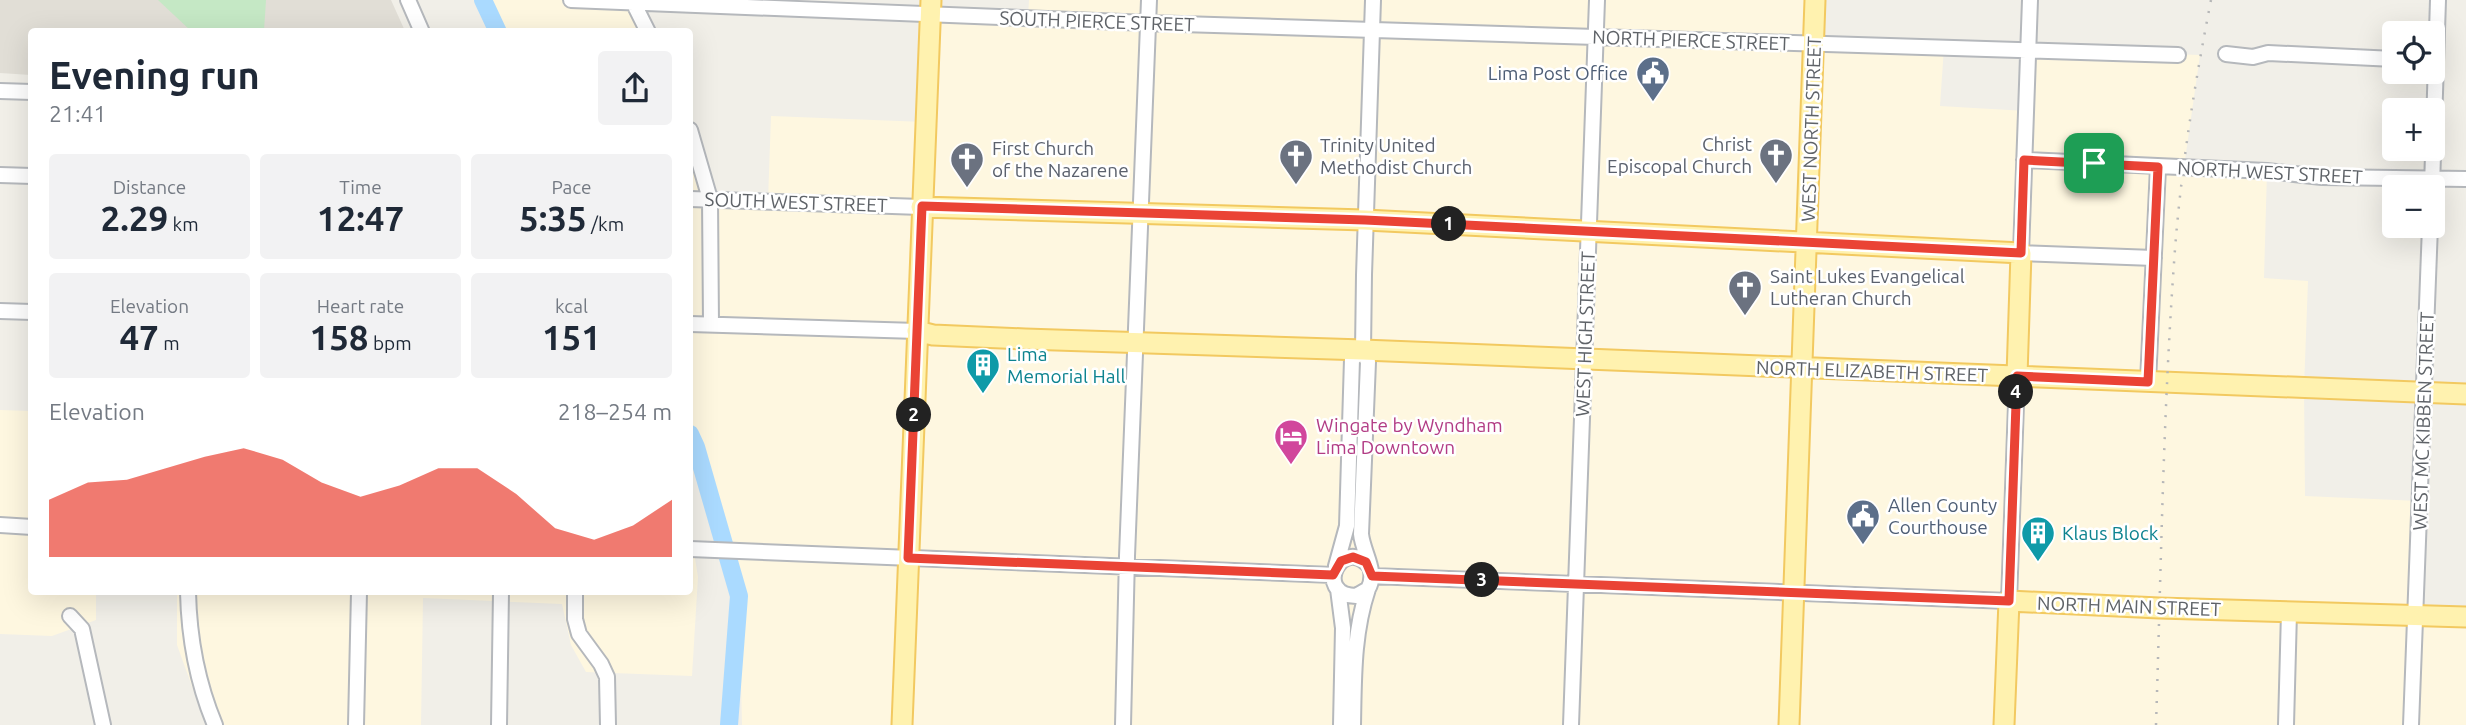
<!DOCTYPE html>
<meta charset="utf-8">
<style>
body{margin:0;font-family:Ubuntu,sans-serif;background:#f2f2f3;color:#1f2937;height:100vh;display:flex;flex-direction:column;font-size:26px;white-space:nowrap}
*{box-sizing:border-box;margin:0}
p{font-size:23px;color:#747a83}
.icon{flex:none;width:38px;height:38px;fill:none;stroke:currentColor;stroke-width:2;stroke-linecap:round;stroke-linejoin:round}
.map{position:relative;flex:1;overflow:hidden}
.drawer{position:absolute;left:28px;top:28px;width:665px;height:567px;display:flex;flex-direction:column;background:#fff;border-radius:7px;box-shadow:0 7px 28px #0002}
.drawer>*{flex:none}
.buttons{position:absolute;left:2382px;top:21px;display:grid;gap:14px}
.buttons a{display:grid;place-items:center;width:63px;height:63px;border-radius:7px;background:#fff;box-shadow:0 7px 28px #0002;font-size:35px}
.pin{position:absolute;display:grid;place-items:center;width:60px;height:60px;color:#fff;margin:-30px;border-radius:14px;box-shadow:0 4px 10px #0006}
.km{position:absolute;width:35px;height:35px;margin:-18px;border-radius:50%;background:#222;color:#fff;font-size:19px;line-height:35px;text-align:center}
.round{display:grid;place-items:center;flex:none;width:74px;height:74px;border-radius:7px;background:#f2f2f3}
.head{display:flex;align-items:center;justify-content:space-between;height:119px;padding:0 21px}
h1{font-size:38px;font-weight:700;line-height:52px}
.figures{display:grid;grid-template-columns:repeat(3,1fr);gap:10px;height:119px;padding:7px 21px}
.figures div{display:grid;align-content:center;border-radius:7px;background:#f2f2f3;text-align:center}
.figures b{font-size:35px;font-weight:700}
.figures small{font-size:19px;font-weight:400}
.figures p{font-size:19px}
.chart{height:196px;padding:14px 21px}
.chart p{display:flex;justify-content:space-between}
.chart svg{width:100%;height:126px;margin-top:7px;fill:#ea4335;opacity:.7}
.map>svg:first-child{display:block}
</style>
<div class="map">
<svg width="2466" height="725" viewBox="0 0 2466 725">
<rect width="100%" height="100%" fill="#f1efe8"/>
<path fill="#fef7e0" d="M483,0h149l16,31h-150z
M1029,0h786l-1,43 130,4 -4,59 86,5 2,-61 172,5 -16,112 83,4 -3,107 44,3 -4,107 1,108 114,5 -5,114 52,2v108h-1724l-3,-129 -43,-149 -6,-13v-304l20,69 58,2 3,-85 154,6 5,-107 98,3z
M0,410l31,1 1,181h64v28l-44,16 -52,-2z
M690,527l8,50 -6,99 -106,-4 -15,-27 -9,-41 -139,-6 -2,127h-215l-29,-80v-53h513z"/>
<path fill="#e1ded6" d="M0,0h391l14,31 -373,1 -1,43 -31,-2z"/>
<path fill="#c5e8c5" d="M158,0h108l-2,31h-73z"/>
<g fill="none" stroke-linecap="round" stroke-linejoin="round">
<path stroke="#aadaff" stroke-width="18" d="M483,0l15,32
M690,434l6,13 43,149 -10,129"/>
<g stroke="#b5b8bc" stroke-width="18">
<path id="minor" d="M408,0l14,32
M571,0l577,23 1030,32
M632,0l16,32
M2030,0l-9,253 133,5
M2226,54l27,3 15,-4 126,6
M0,91l32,1
M690,130l20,69 1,125
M2024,160l243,11 55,6 144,2
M0,175l32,1
M2432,186l6,-186
M690,199l231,8
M0,311l32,1
M690,324l227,7
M2148,382l10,-215
M0,525l32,2
M690,549l643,26
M1336,566l11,-40 5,-167 11,-9
M1370,567c-28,-34 -58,28 -14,29l12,-7c10,-17 -5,-36 -7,-55l7,-172 -5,-12 1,-75 9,-275
M1372,576l637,25 8,-225
M1338,589l5,39 -2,97
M188,592c1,46 9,90 27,133
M575,592v27l4,15 22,30 6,13 1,48
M70,616l12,13 21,96
M356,725l3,-133
M499,725l2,-133
M1123,725l4,-169 22,-556
M1353,725c1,-46 0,-91 15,-136
M1571,725l26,-725
M2286,725l3,-113
M2411,725l19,-499"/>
</g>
<g stroke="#f2c960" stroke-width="23">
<path id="major" d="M921,207l444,13 656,33 -4,123
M917,331l16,4 92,4 338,11 1103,44
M902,725l29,-725
M1789,725l26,-725
M2004,725l5,-124 150,7 307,9"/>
</g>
<use href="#minor" stroke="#fff" stroke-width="14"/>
<use href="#major" stroke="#fff2af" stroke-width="19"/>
<path stroke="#b6b7b8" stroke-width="2.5" stroke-dasharray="2 9" stroke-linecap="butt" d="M2156,725c5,-154 7,-308 18,-462 6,-88 20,-176 37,-263"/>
</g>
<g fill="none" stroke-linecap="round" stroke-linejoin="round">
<g stroke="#fff" stroke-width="14">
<path id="route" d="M2024,160l134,7 -10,215 -131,-6 -8,225 -637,-25 -6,-14 -13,-5 -12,4 -8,14 -425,-17 14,-352 443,14 656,33z"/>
</g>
<use href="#route" stroke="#ea4335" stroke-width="9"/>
</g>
<defs>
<g id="civic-pin" transform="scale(1.75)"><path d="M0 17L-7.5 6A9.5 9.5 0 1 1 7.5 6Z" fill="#5c6f8a" stroke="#fff"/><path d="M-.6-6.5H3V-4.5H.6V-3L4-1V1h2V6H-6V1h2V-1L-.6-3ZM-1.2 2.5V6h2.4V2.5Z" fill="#fff"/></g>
<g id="church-pin" transform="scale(1.75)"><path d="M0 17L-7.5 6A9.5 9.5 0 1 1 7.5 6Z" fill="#6b7280" stroke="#fff"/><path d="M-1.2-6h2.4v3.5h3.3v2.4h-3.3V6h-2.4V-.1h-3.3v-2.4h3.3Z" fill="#fff"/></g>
<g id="building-pin" transform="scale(1.75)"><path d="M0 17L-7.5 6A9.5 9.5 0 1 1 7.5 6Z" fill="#0f9aa8" stroke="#fff"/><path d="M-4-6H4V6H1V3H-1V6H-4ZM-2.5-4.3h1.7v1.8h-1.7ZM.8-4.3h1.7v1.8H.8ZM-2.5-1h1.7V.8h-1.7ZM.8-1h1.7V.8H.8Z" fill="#fff"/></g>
<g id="hotel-pin" transform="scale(1.75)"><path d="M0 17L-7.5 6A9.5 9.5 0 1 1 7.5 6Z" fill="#d1479c" stroke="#fff"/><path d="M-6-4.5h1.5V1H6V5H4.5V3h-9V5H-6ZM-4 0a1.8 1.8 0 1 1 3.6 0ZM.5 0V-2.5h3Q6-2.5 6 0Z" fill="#fff"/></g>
</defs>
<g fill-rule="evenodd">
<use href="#civic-pin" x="1653" y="73"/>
<use href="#church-pin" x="1776" y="155"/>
<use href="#church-pin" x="1296" y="156"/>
<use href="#church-pin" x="967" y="159"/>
<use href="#church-pin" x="1745" y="287"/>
<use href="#building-pin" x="983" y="365"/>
<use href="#hotel-pin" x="1291" y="436"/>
<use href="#civic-pin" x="1863" y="516"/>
<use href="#building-pin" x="2038" y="533"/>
</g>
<g text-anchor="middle" stroke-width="5" stroke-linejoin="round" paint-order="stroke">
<g font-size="19" fill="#5f6368" stroke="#fff">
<text transform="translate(1097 21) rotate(2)" y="7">SOUTH PIERCE STREET</text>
<text transform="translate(1691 40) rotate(2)" y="7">NORTH PIERCE STREET</text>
<text transform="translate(1811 129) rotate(-88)" y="7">WEST NORTH STREET</text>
<text transform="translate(2270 172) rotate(3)" y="7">NORTH WEST STREET</text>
<text transform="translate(796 202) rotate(2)" y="7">SOUTH WEST STREET</text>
<text transform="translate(1585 334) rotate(-88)" y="7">WEST HIGH STREET</text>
<text transform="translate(1872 371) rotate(2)" y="7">NORTH ELIZABETH STREET</text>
<text transform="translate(2423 421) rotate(-88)" y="7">WEST MC KIBBEN STREET</text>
<text transform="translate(2129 606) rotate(2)" y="7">NORTH MAIN STREET</text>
</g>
<g font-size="19" fill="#4e5e75" stroke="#fff" text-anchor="end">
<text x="1628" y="80">Lima Post Office</text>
<text x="1888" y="512" text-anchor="start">Allen County<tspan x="1888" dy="22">Courthouse</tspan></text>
</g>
<g font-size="19" fill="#5b616d" stroke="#fff" text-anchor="start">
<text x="1752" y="151" text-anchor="end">Christ<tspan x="1752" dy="22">Episcopal Church</tspan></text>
<text x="1320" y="152">Trinity United<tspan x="1320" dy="22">Methodist Church</tspan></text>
<text x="992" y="155">First Church<tspan x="992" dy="22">of the Nazarene</tspan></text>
<text x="1770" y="283">Saint Lukes Evangelical<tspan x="1770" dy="22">Lutheran Church</tspan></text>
</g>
<g font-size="19" fill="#0d838f" stroke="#fff" text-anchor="start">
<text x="1007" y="361">Lima<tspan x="1007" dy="22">Memorial Hall</tspan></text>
<text x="2062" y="540">Klaus Block</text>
</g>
<g font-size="19" fill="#b23c85" stroke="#fff" text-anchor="start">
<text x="1316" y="432">Wingate by Wyndham<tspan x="1316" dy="22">Lima Downtown</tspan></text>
</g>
</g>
</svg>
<div class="buttons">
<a><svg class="icon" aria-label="locate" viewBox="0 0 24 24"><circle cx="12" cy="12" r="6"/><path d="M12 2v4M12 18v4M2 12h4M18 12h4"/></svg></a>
<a>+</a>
<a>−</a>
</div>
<div class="pin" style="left:2094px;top:163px;background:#1e9e55"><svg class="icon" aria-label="arrive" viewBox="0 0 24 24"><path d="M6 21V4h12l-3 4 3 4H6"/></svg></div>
<b class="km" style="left:1449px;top:224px">1</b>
<b class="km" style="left:914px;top:415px">2</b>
<b class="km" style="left:1482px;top:580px">3</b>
<b class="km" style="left:2016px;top:392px">4</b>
<section class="drawer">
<div class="head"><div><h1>Evening run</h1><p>21:41</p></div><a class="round"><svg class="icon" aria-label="share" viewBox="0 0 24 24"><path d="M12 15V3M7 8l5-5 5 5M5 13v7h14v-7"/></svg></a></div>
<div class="figures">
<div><p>Distance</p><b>2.29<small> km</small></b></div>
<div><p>Time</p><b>12:47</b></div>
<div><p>Pace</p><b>5:35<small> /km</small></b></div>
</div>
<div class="figures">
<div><p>Elevation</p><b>47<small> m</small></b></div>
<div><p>Heart rate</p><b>158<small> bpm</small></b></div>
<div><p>kcal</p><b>151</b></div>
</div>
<div class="chart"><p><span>Elevation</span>218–254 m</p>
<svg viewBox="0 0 160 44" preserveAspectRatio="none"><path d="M0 44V24L10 18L20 17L30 13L40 9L50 6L60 10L70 18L80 23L90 19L100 13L110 13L120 22L130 34L140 38L150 33L160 24V44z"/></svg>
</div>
</section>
</div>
